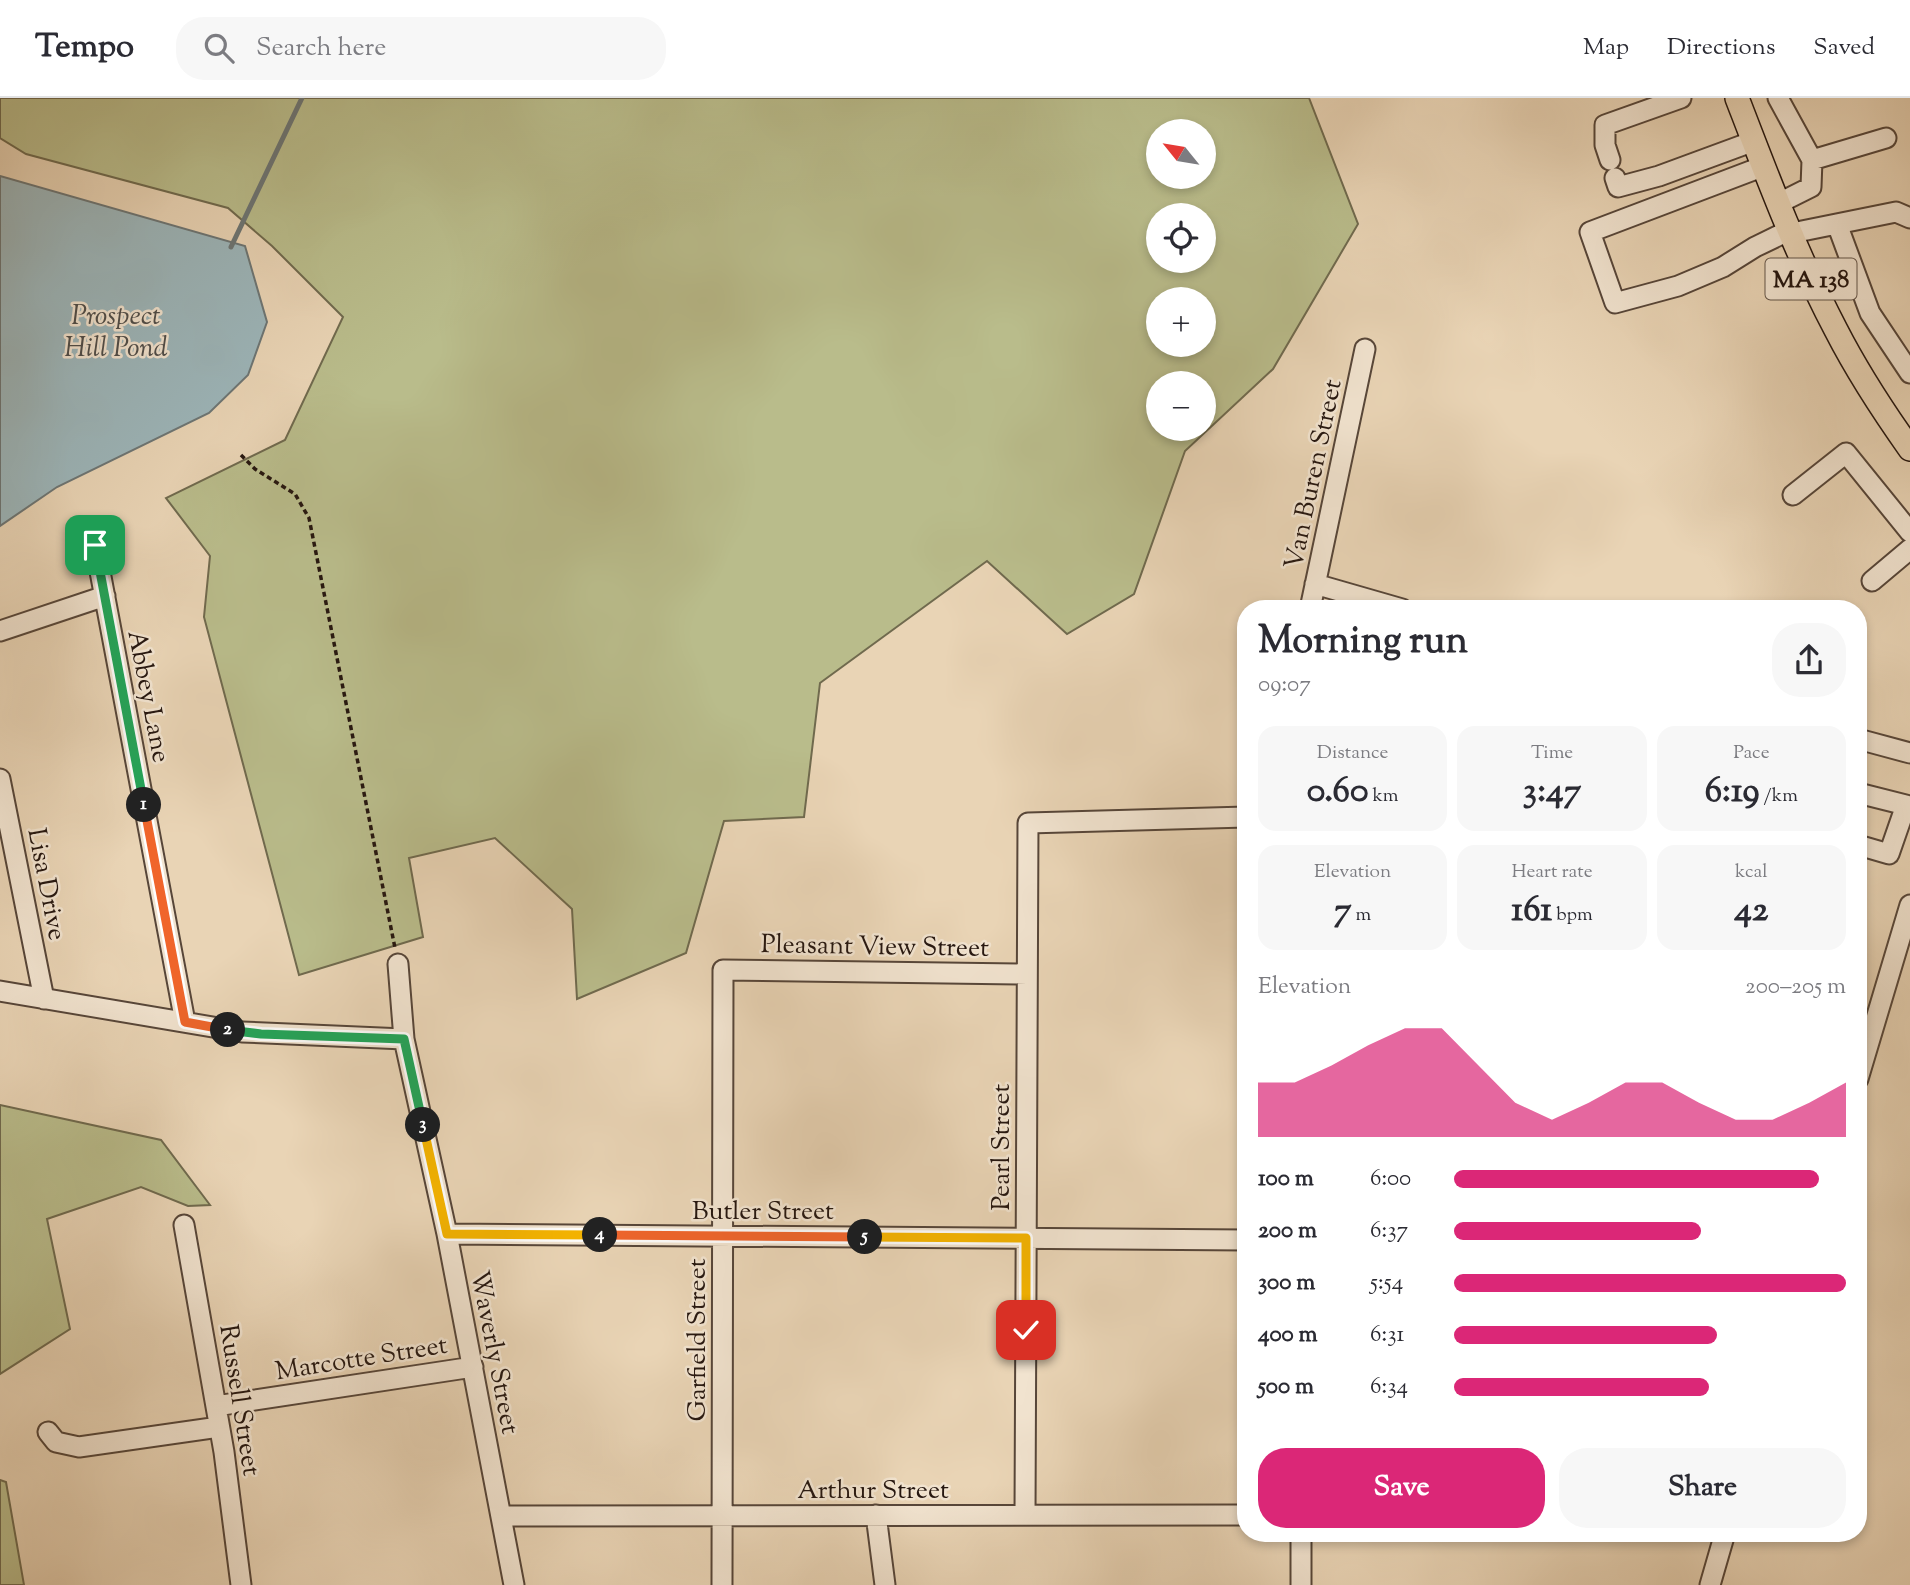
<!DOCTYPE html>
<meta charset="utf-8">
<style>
body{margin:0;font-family:"Sorts Mill Goudy",serif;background:#f7f7f7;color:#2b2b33;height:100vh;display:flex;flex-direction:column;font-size:26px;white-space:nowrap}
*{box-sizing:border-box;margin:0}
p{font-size:23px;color:#7c7c81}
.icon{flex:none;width:38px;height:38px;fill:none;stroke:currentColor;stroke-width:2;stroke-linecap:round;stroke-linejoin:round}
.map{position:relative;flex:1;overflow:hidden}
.details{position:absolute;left:1237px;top:502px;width:630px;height:942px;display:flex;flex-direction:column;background:#fff;border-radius:28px;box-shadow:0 4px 10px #0003}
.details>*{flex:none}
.needle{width:46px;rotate:300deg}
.buttons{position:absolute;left:1146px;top:21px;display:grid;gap:14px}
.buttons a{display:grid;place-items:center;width:70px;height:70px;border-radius:50%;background:#fff;box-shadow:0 4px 10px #0003;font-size:35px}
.pin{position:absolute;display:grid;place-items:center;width:60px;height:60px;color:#fff;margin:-30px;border-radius:14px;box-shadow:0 4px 10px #0006}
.km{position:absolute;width:35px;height:35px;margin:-18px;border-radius:50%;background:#222;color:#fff;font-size:19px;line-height:35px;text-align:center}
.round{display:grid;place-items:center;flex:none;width:74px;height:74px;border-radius:28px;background:#f7f7f7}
.headline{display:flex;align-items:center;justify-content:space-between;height:119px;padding:0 21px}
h1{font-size:38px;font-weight:700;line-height:52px}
.metrics{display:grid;grid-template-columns:repeat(3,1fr);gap:10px;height:119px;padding:7px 21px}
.metrics div{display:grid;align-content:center;border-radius:18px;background:#f7f7f7;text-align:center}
.metrics b{font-size:35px;font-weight:700}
.metrics small{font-size:19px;font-weight:400}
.metrics p{font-size:19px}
.chart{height:196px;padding:14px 21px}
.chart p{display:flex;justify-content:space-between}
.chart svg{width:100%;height:126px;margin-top:7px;fill:#db2777;opacity:.7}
.action{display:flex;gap:14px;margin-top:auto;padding:14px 21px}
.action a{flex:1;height:80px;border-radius:28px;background:#db2777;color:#fff;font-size:28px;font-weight:700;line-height:80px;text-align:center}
.action a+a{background:#f7f7f7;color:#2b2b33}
ul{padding:0 21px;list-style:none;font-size:23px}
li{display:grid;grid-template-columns:112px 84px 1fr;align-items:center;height:52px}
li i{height:18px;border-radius:9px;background:#db2777}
header{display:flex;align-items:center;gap:42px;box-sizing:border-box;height:98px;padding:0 35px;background:#fff;border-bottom:2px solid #e1e1e2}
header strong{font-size:33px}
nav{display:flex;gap:38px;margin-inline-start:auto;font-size:24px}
.search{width:490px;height:63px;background:#f7f7f7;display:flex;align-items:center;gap:18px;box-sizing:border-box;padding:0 24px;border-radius:28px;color:#7c7c81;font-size:26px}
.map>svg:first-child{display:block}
</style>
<header>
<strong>Tempo</strong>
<div class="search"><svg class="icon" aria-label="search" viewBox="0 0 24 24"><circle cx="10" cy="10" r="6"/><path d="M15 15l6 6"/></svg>Search here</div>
<nav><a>Map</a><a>Directions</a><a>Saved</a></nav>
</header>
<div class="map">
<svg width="1910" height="1487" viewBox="0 0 1910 1487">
<rect width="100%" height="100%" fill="#e9d4b5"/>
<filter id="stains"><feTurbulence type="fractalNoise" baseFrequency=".00286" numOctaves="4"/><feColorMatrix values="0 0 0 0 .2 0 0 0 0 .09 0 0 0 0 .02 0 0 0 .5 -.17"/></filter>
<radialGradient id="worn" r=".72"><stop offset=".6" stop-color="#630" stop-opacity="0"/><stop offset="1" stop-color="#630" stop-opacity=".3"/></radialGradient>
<path fill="#b9bc8b" stroke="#706a4e" stroke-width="2" fill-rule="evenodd" d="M0,0h1309l49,126 -85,145 -88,82 -51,143 -67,40 -80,-73 -167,122 -16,134 -80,4 -38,132 -109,46 -5,-90 -77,-71 -86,20 14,79 -124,38 -95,-358 6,-61 -44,-58 119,-58 58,-123 -71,-71 -44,-38 -202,-54 -26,-16zM1158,33h46v46h-46zM1158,117h46v46h-46zM1158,201h46v46h-46zM1158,285h46v46h-46z
M0,1007l161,35 49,65 -22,1 -47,-19 -94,32 23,110 -70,45z
M0,1382l6,2 18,103h-24z"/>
<path fill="#9cb5b9" stroke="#6d7675" stroke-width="2" d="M0,78l245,70 22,76 -19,53 -39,38 -152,74 -57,39z"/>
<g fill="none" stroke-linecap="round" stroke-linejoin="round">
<path stroke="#6d7675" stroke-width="5" d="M231,149l71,-149"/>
<g stroke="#574639" stroke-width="23">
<path id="minor" d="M1778,0l34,62 -1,27 -32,16
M1610,62l-5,-15v-20l76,-27
M1812,62l74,-22
M1764,68l-174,66 25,71 63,-17 45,-19 32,-20 35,-17
M1615,80l3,9 41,-11 95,-35
M1837,126l33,89 40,60
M1792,135l104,-21 14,6
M1793,397l53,-42 64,79
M95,447l90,477
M1872,483l38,-32
M1315,486l87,25
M1310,511l55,-260
M0,533l105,-35
M1858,641l52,14
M0,681l44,220
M1858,695l52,13
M1858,747l31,9 17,-49
M398,866l6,75 43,195 67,351
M0,893l242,41 162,7
M1858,981l52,-174
M184,1127l40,227 17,133
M447,1136l799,6
M216,1308l257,-39
M48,1334l8,10 23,5 140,-20
M1025,1416l3,-691 218,-6
M876,1417l9,70
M501,1418l745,-1
M1301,1435v52
M722,1487l1,-615 304,4
M1710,1487l15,-52"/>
</g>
<g stroke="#261710" stroke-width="26">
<path id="major" d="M1737,0c30,78 60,158 99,232 21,41 47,81 74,119"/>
</g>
<path stroke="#261710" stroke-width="3.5" stroke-dasharray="5 3.5" stroke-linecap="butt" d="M241,357l14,14 40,25 14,24 86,430"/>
<use href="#minor" stroke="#f1e3cf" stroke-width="19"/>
<use href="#major" stroke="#e9d4b5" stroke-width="23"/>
</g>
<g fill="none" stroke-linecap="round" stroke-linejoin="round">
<g stroke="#fff" stroke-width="14">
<path id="split-1" d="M95,447l49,260"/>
</g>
<g stroke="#fff" stroke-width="14">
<path id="split-2" d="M144,707l41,217 43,8"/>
</g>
<g stroke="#fff" stroke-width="14">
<path id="split-3" d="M228,932l33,4 143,5 19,86"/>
</g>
<g stroke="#fff" stroke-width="14">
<path id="split-4" d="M423,1027l24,109 153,1"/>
</g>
<g stroke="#fff" stroke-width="14">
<path id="split-5" d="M600,1137l265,2"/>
</g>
<g stroke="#fff" stroke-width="14">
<path id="split-6" d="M865,1139l161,1v92"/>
</g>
<use href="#split-1" stroke="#22a559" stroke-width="9"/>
<use href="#split-2" stroke="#f0652b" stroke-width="9"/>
<use href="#split-3" stroke="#22a559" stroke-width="9"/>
<use href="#split-4" stroke="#f5b400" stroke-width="9"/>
<use href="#split-5" stroke="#f0652b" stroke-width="9"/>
<use href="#split-6" stroke="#f5b400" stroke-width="9"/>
</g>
<g text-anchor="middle" stroke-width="5" stroke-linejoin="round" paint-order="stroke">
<rect fill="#f1e3cf" stroke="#635449" stroke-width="2" x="1765.5" y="160.5" width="91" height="41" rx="5"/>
<g font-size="24" font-weight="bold" fill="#261710">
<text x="1811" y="189">MA 138</text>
</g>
<g font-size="26" fill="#261710" stroke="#f1e3cf">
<text transform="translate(1312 376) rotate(-78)" y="9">Van Buren Street</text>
<text transform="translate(150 598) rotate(79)" y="9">Abbey Lane</text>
<text transform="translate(48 786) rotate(79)" y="9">Lisa Drive</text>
<text transform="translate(875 847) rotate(1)" y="9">Pleasant View Street</text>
<text transform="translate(1000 1049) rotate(-90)" y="9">Pearl Street</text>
<text x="763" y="1121">Butler Street</text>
<text transform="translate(696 1242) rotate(-90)" y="9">Garfield Street</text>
<text transform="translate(496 1254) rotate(79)" y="9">Waverly Street</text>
<text transform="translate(361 1259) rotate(-9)" y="9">Marcotte Street</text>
<text transform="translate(241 1302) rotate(81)" y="9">Russell Street</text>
<text x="873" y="1400">Arthur Street</text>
</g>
<g font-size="28" font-style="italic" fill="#4f4e4b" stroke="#f1e3cf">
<text x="116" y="226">Prospect<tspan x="116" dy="32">Hill Pond</tspan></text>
</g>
</g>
<rect width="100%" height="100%" filter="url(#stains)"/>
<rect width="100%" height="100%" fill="url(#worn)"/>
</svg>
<div class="buttons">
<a><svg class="needle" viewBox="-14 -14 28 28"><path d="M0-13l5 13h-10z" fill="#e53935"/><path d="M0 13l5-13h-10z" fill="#7c7c81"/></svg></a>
<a><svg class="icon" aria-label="locate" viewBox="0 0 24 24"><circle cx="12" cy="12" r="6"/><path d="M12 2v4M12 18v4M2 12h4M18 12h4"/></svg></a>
<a>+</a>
<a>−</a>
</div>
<div class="pin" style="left:95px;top:447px;background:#1e9e55"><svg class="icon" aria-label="arrive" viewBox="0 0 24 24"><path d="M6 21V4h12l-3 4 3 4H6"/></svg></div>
<div class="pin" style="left:1026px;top:1232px;background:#d93025"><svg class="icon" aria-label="check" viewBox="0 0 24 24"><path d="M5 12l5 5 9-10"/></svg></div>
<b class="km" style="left:144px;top:707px">1</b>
<b class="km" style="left:228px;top:932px">2</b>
<b class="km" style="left:423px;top:1027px">3</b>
<b class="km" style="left:600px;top:1137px">4</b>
<b class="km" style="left:865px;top:1139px">5</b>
<section class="details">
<div class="headline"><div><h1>Morning run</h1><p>09:07</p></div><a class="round"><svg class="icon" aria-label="share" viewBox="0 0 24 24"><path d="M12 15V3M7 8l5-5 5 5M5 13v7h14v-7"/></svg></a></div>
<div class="metrics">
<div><p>Distance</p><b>0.60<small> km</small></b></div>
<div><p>Time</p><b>3:47</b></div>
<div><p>Pace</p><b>6:19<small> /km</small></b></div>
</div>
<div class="metrics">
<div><p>Elevation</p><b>7<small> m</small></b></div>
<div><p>Heart rate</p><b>161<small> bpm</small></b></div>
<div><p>kcal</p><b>42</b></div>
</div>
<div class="chart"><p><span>Elevation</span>200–205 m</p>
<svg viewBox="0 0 160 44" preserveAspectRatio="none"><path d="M0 44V25L10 25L20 19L30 12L40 6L50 6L60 19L70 32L80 38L90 32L100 25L110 25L120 32L130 38L140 38L150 32L160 25V44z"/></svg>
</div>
<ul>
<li><b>100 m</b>6:00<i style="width:93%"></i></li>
<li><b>200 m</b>6:37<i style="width:63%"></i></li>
<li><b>300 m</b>5:54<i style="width:100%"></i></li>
<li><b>400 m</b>6:31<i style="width:67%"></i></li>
<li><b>500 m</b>6:34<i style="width:65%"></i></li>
</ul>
<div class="action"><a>Save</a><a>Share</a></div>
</section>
</div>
